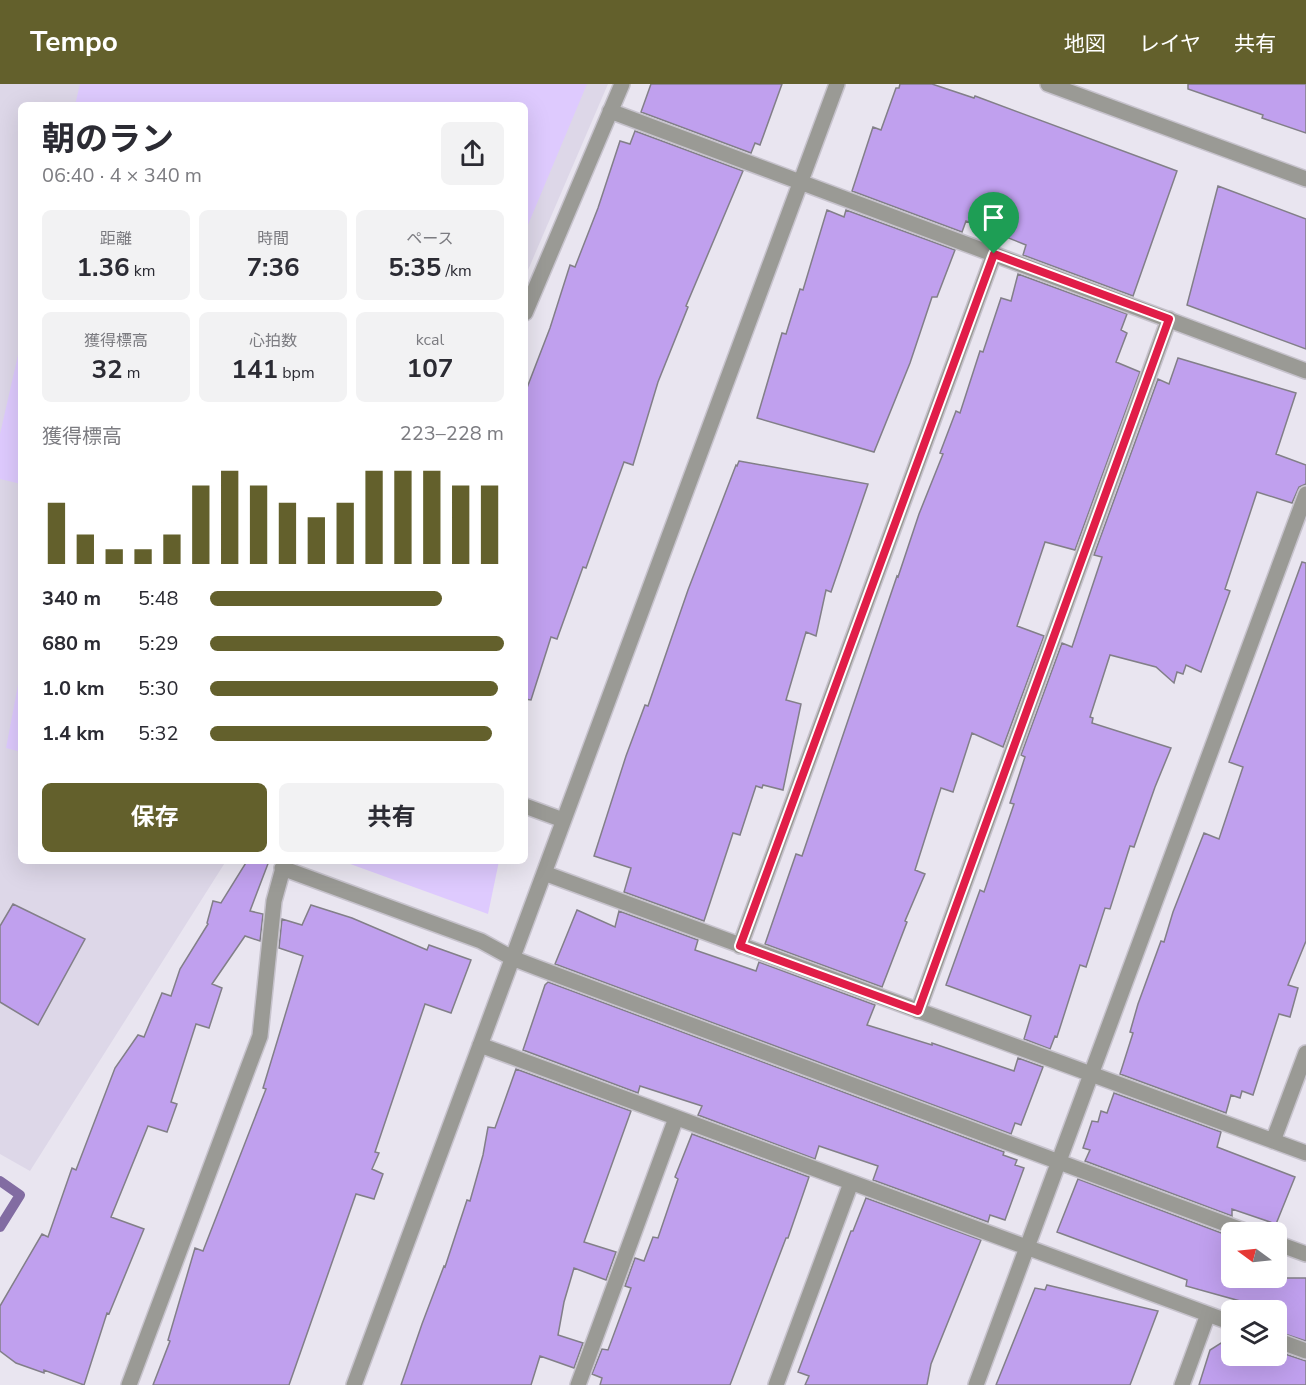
<!DOCTYPE html>
<html lang="ja">
<meta charset="utf-8">
<style>
body{margin:0;font-family:"Nunito Sans","Noto Sans JP",sans-serif;background:#f2f2f3;color:#2b2b33;height:100vh;display:flex;flex-direction:column;font-size:22px;white-space:nowrap}
*{box-sizing:border-box;margin:0}
p{font-size:20px;color:#7c7c81}
.icon{flex:none;width:33px;height:33px;fill:none;stroke:currentColor;stroke-width:2;stroke-linecap:round;stroke-linejoin:round}
.map{position:relative;flex:1;overflow:hidden}
.details{position:absolute;left:18px;top:18px;width:510px;height:762px;display:flex;flex-direction:column;background:#fff;border-radius:9px;box-shadow:0 6px 24px #0002}
.details>*{flex:none}
.needle{width:39px;rotate:285deg}
.buttons{position:absolute;left:1221px;top:1138px;display:grid;gap:12px}
.buttons a{display:grid;place-items:center;width:66px;height:66px;border-radius:9px;background:#fff;box-shadow:0 6px 24px #0002;font-size:30px}
.pin{position:absolute;display:grid;place-items:center;width:51px;height:51px;color:#fff;margin:-62px -26px;border-radius:50% 50% 50% 0;rotate:-45deg;box-shadow:0 0 6px #0007}
.pin .icon{rotate:45deg}
.round{display:grid;place-items:center;flex:none;width:63px;height:63px;border-radius:9px;background:#f2f2f3}
.summary{display:flex;align-items:center;justify-content:space-between;height:102px;padding:0 24px}
h1{font-size:33px;font-weight:700;line-height:45px}
.figures{display:grid;grid-template-columns:repeat(3,1fr);gap:9px;height:102px;padding:6px 24px}
.figures div{display:grid;align-content:center;border-radius:9px;background:#f2f2f3;text-align:center}
.figures b{font-size:26px;font-weight:700}
.figures small{font-size:16px;font-weight:400}
.figures p{font-size:16px}
.chart{height:168px;padding:12px 24px}
.chart p{display:flex;justify-content:space-between}
.chart svg{width:100%;height:108px;margin-top:6px;stroke:#63602c;stroke-width:6}
.button{display:flex;gap:12px;margin-top:auto;padding:12px 24px}
.button a{flex:1;height:69px;border-radius:9px;background:#63602c;color:#fff;font-size:24px;font-weight:700;line-height:69px;text-align:center}
.button a+a{background:#f2f2f3;color:#2b2b33}
ul{padding:0 24px;list-style:none;font-size:20px}
li{display:grid;grid-template-columns:96px 72px 1fr;align-items:center;height:45px}
li i{height:15px;border-radius:8px;background:#63602c}
header{display:flex;align-items:center;gap:36px;box-sizing:border-box;height:84px;padding:0 30px;background:#63602c;color:#fff}
header strong{font-size:28px}
nav{display:flex;gap:33px;margin-inline-start:auto;font-size:21px}
.map>svg:first-child{display:block}
</style>
<header>
<strong>Tempo</strong>
<nav><a>地図</a><a>レイヤ</a><a>共有</a></nav>
</header>
<div class="map">
<svg width="1306" height="1301" viewBox="0 0 1306 1301">
<rect width="100%" height="100%" fill="#e9e5f0"/>
<path fill="#ddd7e8" d="M0,0h608l-83,193v-172h-504v756h205l-196,310 -30,-17z"/>
<path fill="#decafe" d="M80,0h507l-62,148v-127h-450z
M21,258v142l-21,-5v-45z
M21,585v83l-15,-4z
M342,777h157l-11,53z"/>
<g fill="none" stroke-linecap="round" stroke-linejoin="round">
<path stroke="#826ca2" stroke-width="10" d="M0,1097l20,14 -20,32"/>
</g>
<path fill="#c0a0ee" stroke="#827f88" stroke-width="1.5" d="M651,0h131l-22,61 -5,-2 -4,10 -110,-41z
M900,0h32l42,14 1,-2 202,75 -44,125 -110,-41 3,-10 -60,-24 -4,11 -110,-41 21,-64 8,3 15,-42h3z
M1188,0h118v49l-44,-15 1,-3 -75,-26z
M635,47l108,40 -57,135 2,1 -30,75 -25,83 -9,-3 -38,106 -3,-1 -26,72 -6,-2 -20,63 -6,-1v-306l25,-65 20,-63 5,2 23,-59 22,-67 10,3z
M1218,102l88,33v130l-119,-44z
M827,126l17,7 2,-7 109,40 -18,47h-5l-22,66 -36,89 -117,-34 25,-85 4,1 14,-45 3,1z
M1018,190l109,40 -6,16 6,3 -11,29 24,10 -65,178 -30,-8 -28,84 27,10 -41,111 -31,-14 -19,59 -12,-4 -26,82 10,4 -20,47 2,1 -25,65 -117,-43 31,-90 6,2 95,-280 1,1 21,-63 24,-60 -3,-1 16,-42 4,2 20,-62 3,1 18,-54 10,3z
M1178,274l118,35 -20,61 30,11v19l-7,3 -7,16 -35,-11 -32,97 5,2 -29,81 -15,-7 -3,9 -6,-2 -3,11 -18,-16 -46,-12 -20,62 3,1 -1,5 79,25 -16,39 -21,60 -4,-1 -20,63 -5,-1 -19,59 -6,-2 -23,72 -2,-1 -5,13 -26,-10 7,-23 -85,-31 34,-95 4,2 30,-88 -4,-1 15,-46 -4,-2 41,-112 10,4 30,-90 -8,-2 64,-176 11,5z
M739,377l129,23 -37,108 -5,-2 -10,46 -10,-4 -20,68 15,4 -18,86 -20,-5 -1,3 -6,-2 -16,49 -7,-2 -29,88 -80,-29 7,-24 -37,-12 32,-100 19,-51 3,1 40,-116 48,-125 1,1z
M1302,478l4,1v378l-18,44 10,3 -8,29 -11,-3 -26,81 -11,-4 -2,7 -9,-3 -5,18 -106,-39 13,-41 -3,-1 8,-28 23,-63 3,1 9,-30 31,-79 15,6 24,-72 -14,-5z
M247,777h22l-19,50 13,3 -3,27 -15,-5 -33,48 10,4 -13,40 -13,-4 -25,78 6,2 -10,28 -19,-6 -37,91 33,12 -35,85 -2,-1 -23,72 -40,-15v3l-28,-10 -16,-12v-45l42,-72 6,3 24,-69 4,2 39,-102 23,-33 6,2 18,-44 9,3 9,-27 28,-45 -1,-1 6,-22 8,2z
M13,820l72,35 -47,86 -38,-23v-76z
M311,821l41,13 75,32 2,-5 42,15 -20,53 -26,-9 -50,148 4,1 -7,16 11,5 -9,25 -18,-5 -67,191h-136l17,-44 -2,-1 27,-92 8,3 63,-162 -3,-1 40,-132 -24,-8 3,-29 20,6z
M577,826l38,17 4,-16 79,29 -3,10 61,21 3,-9 116,43 -8,20 65,20v-2l82,28 4,-13 25,9 -22,58 -6,-2 -4,11 -456,-170z
M548,898l456,170 -1,3 14,5 -2,5 9,3 -19,52 -15,-5 -2,7 -115,-42 5,-14 -59,-20 -4,13 -117,-44 4,-9 -62,-20 -2,7 -115,-43 22,-65z
M516,985l115,42 -47,131 32,10 -10,28 -32,-12 -10,34 -6,33 25,8 -9,25 -34,-12 -9,29h-130l21,-61 22,-58 1,1 22,-67 3,1 13,-46 5,-28 7,1z
M1114,1009l107,39 -4,15 78,30 -19,47 -44,-15v7l-147,-55 5,-11 -7,-2 9,-27 6,1 3,-11 6,2z
M692,1050l117,43 -21,61h-2l-56,147h-130l2,-7 -10,-4 10,-25 6,1 23,-62 -6,-2 10,-28 9,3 9,-24 5,1 20,-59 -3,-2z
M1078,1095l154,58v41h74v63l-30,-10v-20l-90,-25 1,-6 -130,-48z
M866,1114l115,42 -50,124 -4,21h-122l4,-9 -11,-4 53,-141h2z
M1047,1201l111,26 -28,74h-134l39,-97 10,2z
M1232,1252v20h44v-5l30,10v24h-107l11,-35z"/>
<g fill="none" stroke-linecap="round" stroke-linejoin="round">
<g stroke="#c7c3cd" stroke-width="18">
<path id="minor" d="M1048,0l258,95
M610,27l696,260
M525,229l97,-229
M525,722l38,14
M282,784l199,73 31,17 26,10 712,265
M544,789l762,280
M740,862l254,-692
M918,927l251,-692
M480,961l752,278
M1273,1057l33,-88
M1276,1159l30,11
M1276,1256l30,11
M129,1301l131,-349 14,-135 11,-40
M354,1301l483,-1301
M578,1301l98,-267
M776,1301l75,-202
M976,1301l330,-891
M1182,1301l26,-71"/>
</g>
<use href="#minor" stroke="#9a9a95" stroke-width="15"/>
</g>
<g fill="none" stroke-linecap="round" stroke-linejoin="round">
<g stroke="#fff" stroke-width="12">
<path id="route" d="M994,170l175,65 -251,692 -178,-65z"/>
</g>
<use href="#route" stroke="#e11d48" stroke-width="8"/>
</g>
</svg>
<div class="buttons">
<a><svg class="needle" viewBox="-14 -14 28 28"><path d="M0-13l5 13h-10z" fill="#e53935"/><path d="M0 13l5-13h-10z" fill="#7c7c81"/></svg></a>
<a><svg class="icon" aria-label="layers" viewBox="0 0 24 24"><path d="M12 4l9 5-9 5-9-5zM3 14l9 5 9-5"/></svg></a>
</div>
<div class="pin" style="left:994px;top:170px;background:#1e9e55"><svg class="icon" aria-label="arrive" viewBox="0 0 24 24"><path d="M6 21V4h12l-3 4 3 4H6"/></svg></div>
<section class="details">
<div class="summary"><div><h1>朝のラン</h1><p>06:40 · 4 × 340 m</p></div><a class="round"><svg class="icon" aria-label="share" viewBox="0 0 24 24"><path d="M12 15V3M7 8l5-5 5 5M5 13v7h14v-7"/></svg></a></div>
<div class="figures">
<div><p>距離</p><b>1.36<small> km</small></b></div>
<div><p>時間</p><b>7:36</b></div>
<div><p>ペース</p><b>5:35<small> /km</small></b></div>
</div>
<div class="figures">
<div><p>獲得標高</p><b>32<small> m</small></b></div>
<div><p>心拍数</p><b>141<small> bpm</small></b></div>
<div><p>kcal</p><b>107</b></div>
</div>
<div class="chart"><p><span>獲得標高</span>223–228 m</p>
<svg viewBox="0 0 160 44" preserveAspectRatio="none"><path d="M5 44V19M15 44V32M25 44V38M35 44V38M45 44V32M55 44V12M65 44V6M75 44V12M85 44V19M95 44V25M105 44V19M115 44V6M125 44V6M135 44V6M145 44V12M155 44V12"/></svg>
</div>
<ul>
<li><b>340 m</b>5:48<i style="width:79%"></i></li>
<li><b>680 m</b>5:29<i style="width:100%"></i></li>
<li><b>1.0 km</b>5:30<i style="width:98%"></i></li>
<li><b>1.4 km</b>5:32<i style="width:96%"></i></li>
</ul>
<div class="button"><a>保存</a><a>共有</a></div>
</section>
</div>
